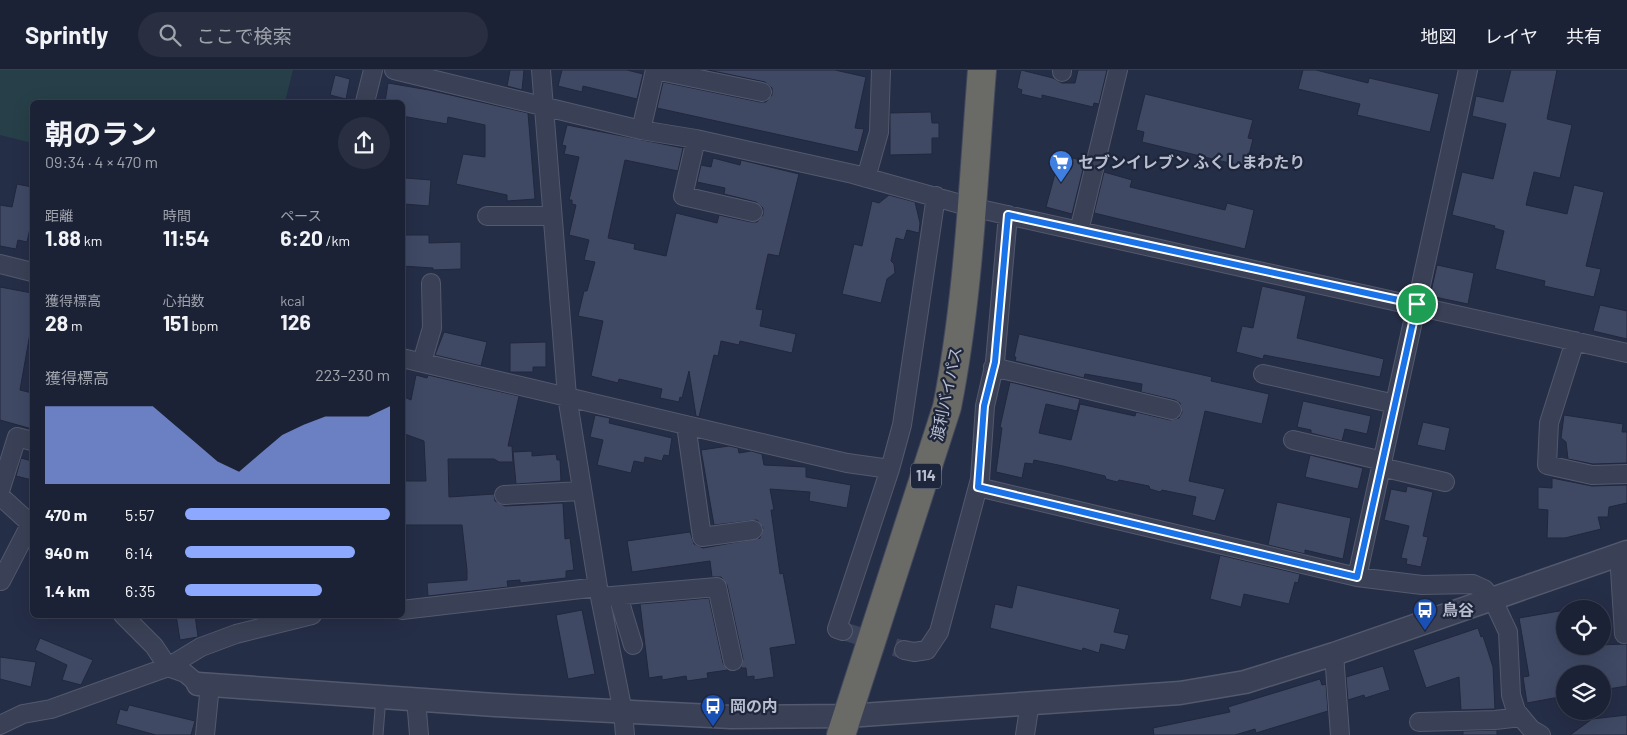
<!DOCTYPE html>
<html lang="ja">
<meta charset="utf-8">
<style>
body{margin:0;font-family:Barlow,"Noto Sans JP",sans-serif;background:#292f41;color:#f1f3f6;height:100vh;display:flex;flex-direction:column;font-size:19px;white-space:nowrap}
*{box-sizing:border-box;margin:0}
p{font-size:16px;color:#a0a4ad}
.icon{flex:none;width:28px;height:28px;fill:none;stroke:currentColor;stroke-width:2;stroke-linecap:round;stroke-linejoin:round}
.map{position:relative;flex:1;overflow:hidden}
.side{position:absolute;left:30px;top:30px;width:375px;height:518px;display:flex;flex-direction:column;background:#1c2235;border-radius:8px;box-shadow:0 5px 20px #0002,0 0 0 1px #3a3f50}
.side>*{flex:none}
.controls{position:absolute;left:1556px;top:530px;display:grid;gap:10px}
.controls a{display:grid;place-items:center;width:55px;height:55px;border-radius:50%;background:#1c2235;box-shadow:0 5px 20px #0002,0 0 0 1px #3a3f50;font-size:25px}
.pin{position:absolute;display:grid;place-items:center;width:42px;height:42px;color:#fff;margin:-21px;border:2px solid #fff;border-radius:50%;box-shadow:0 1px 5px #0007}
.round{display:grid;place-items:center;flex:none;width:52px;height:52px;border-radius:26px;background:#292f41}
.headline{display:flex;align-items:center;justify-content:space-between;height:85px;padding:0 15px}
h1{font-size:28px;font-weight:700;line-height:38px}
.stats{display:grid;grid-template-columns:repeat(3,1fr);gap:8px;height:85px;padding:5px 15px}
.stats div{display:grid;align-content:center}
.stats b{font-size:21px;font-weight:700}
.stats small{font-size:14px;font-weight:400}
.stats p{font-size:14px}
.chart{height:140px;padding:10px 15px}
.chart p{display:flex;justify-content:space-between}
.chart svg{width:100%;height:90px;margin-top:5px;fill:#8da8ff;opacity:.7}
ul{padding:0 15px;list-style:none;font-size:16px}
li{display:grid;grid-template-columns:80px 60px 1fr;align-items:center;height:38px}
li i{height:12px;border-radius:6px;background:#8da8ff}
header{display:flex;align-items:center;gap:30px;box-sizing:border-box;height:70px;padding:0 25px;background:#1c2235;border-bottom:1px solid #3a3f50}
header strong{font-size:24px}
nav{display:flex;gap:28px;margin-inline-start:auto;font-size:18px}
.search{width:350px;height:45px;background:#292f41;display:flex;align-items:center;gap:12px;box-sizing:border-box;padding:0 18px;border-radius:28px;color:#a0a4ad;font-size:19px}
.map>svg:first-child{display:block}
</style>
<header>
<strong>Sprintly</strong>
<div class="search"><svg class="icon" aria-label="search" viewBox="0 0 24 24"><circle cx="10" cy="10" r="6"/><path d="M15 15l6 6"/></svg>ここで検索</div>
<nav><a>地図</a><a>レイヤ</a><a>共有</a></nav>
</header>
<div class="map">
<svg width="1627" height="665" viewBox="0 0 1627 665">
<rect width="100%" height="100%" fill="#252e47"/>
<path fill="#273f48" d="M0,0h293l-8,32h-253v41l-32,-8z"/>
<path fill="#3f4964" stroke="#21283d" d="M510,0h14l-2,20 -15,-4z
M562,0h65l16,4 -6,25 -54,-13 -1,6 -24,-6z
M708,0h127l31,7 -11,51 9,1 -6,23 -201,-44 6,-26 97,20h6l6,-7v-7l-7,-6z
M1021,0l32,8 9,5h13l3,-13h29l-8,34 -5,-1 -1,4 -51,-12v4l-21,-5 1,-4 -5,-2z
M1303,0h13l52,13 1,-5 70,16 -9,38 -73,-17 3,-11 -62,-15z
M1511,0h46l-10,49 25,6 -12,53 -26,-6 -8,33 41,9 7,-29 30,7 -18,74 15,3 -7,28 -50,-11 1,-5 -50,-12 9,-38 -10,-3 1,-2 -43,-11 10,-43 31,7 13,-55 -34,-8 4,-20 27,6z
M335,5l15,4 -4,20 -16,-4z
M388,13l41,7 99,23 7,86 -28,2v-6l-51,-11 7,-30 22,3v-32l-37,-8 -1,7 -45,-8v-14h-17z
M1145,24l108,26 -5,18 5,1 -7,28 -104,-25 2,-10 -8,-2z
M931,42l1,11h7v15h-7v16l-42,1v-42z
M567,55l116,23 -5,23 -53,-11 -17,78 27,6 -1,5 32,7 10,-43 41,10 2,-8 32,7h6l6,-7v-7l-7,-6 -32,-8 1,-6 -28,-6 4,-17 10,2 2,-9 27,7 1,-5 58,14 -20,82 -11,-2 -12,55 7,1 -3,16 36,8 -4,19 -52,-12 -1,4 -18,-4 -3,15 -4,-1 -15,62 -3,-1 -7,-45 -7,27 -2,-1 -1,5 -19,-4 2,-9 -43,-10 -1,4 -27,-7 12,-55 -25,-5 6,-25h3l8,-29 -11,-2 5,-20 -20,-5 7,-30 -4,-1v-4h-3l10,-43 -15,-3 2,-8 -4,-1z
M1060,85l25,6 -13,53 -26,-7z
M1104,102l28,8 -2,7 95,23 2,-7 27,7 -9,39 -151,-36z
M405,108l26,2 -2,26 -25,-2z
M17,114l15,3v32l-5,23 -9,-2 -2,9 -16,-3v-41l12,2z
M889,125l26,7 5,21 -1,10 -12,-3 -3,10 -8,-2 -5,23 3,3 1,9 -8,6 -6,24 -39,-9 12,-50 8,2 10,-45 7,2z
M402,165h27v8l32,-1v27l-28,1v-2l-31,-2z
M1437,195l37,8 -6,31 -38,-8z
M1262,216l44,10 -9,42 87,21 -4,18 -116,-22 -1,4 -27,-7 6,-26 11,2z
M0,217l32,6v29l-12,68 12,3v36l-32,-9z
M1600,235l27,6v28l-34,-8z
M444,262l43,10 -6,24 -46,-11z
M1019,264l193,43 -1,4 58,13 -7,30 -57,-13 -16,70 36,8 -10,32 -23,-6 4,-18 -34,-7 -2,2 -10,-3 -1,-3 -30,-6 -2,2 -11,-3 -1,-3 -42,-10 -29,-6 -1,4 -8,-1 -3,15 -26,-6 6,-44 -2,-1 10,-45 70,17 -3,12 -31,-7 -7,29 32,7 9,-36 55,12 1,-4 34,8 9,-2 3,-6 -2,-9 -5,-3 -34,-8 1,-8 -57,-10 -1,4 -69,-17 1,-4h-2z
M546,272v25h-13v5h-23v-29z
M416,305l11,3 1,-3 91,21 -11,50h4l1,16h-14l-5,-3h-46l1,38 45,-3 1,7 10,5 58,-3 2,36 5,-1 4,32 -8,1v7l-46,5v-3l-13,1 1,6 -80,9 -1,-13 40,-3v-10l-5,-45h-60v-44h24l-2,-40 -22,-8v-37l9,4z
M1303,331l68,15 -4,18 -22,-5 -3,12 -31,-8v-3l-14,-3z
M595,345l15,3 -1,5 63,15 -3,18 -5,-1 -2,6 -17,-4 -1,6 -10,-2 -3,12 -34,-8 6,-25 -13,-3z
M1564,345l59,9 -1,8h5v31l-34,1 -25,-5 -2,-17 -5,-4z
M1423,352l27,6 -5,23 -28,-6z
M729,376l9,2 1,5 12,-2 11,3 2,11 42,2v10l45,8 -4,23 -38,-7 1,-9 -40,-3 4,21h-3l9,64 3,-1 13,71 -26,4 4,29 -20,3v-4l-7,1 -1,-9h-5l2,-9 -16,-74 -6,-8h-9l-2,-16 -78,11 -5,-31 63,-9 4,12 9,4 57,-10 3,-10 -6,-8 -43,5 -13,-75z
M532,381v5l24,-2 1,6h3l1,21 -45,3 -3,-32z
M1310,385l53,13 -5,21 -53,-12z
M21,388l11,3v19l-16,-4z
M1552,408l40,8 35,-1v18l-18,4 -1,10h-10l3,12 -36,9h-18l1,-28 -10,-1v-22l14,1z
M1407,416l26,6 -10,44 5,1 -7,30 -15,-3 1,-5 -6,-1 8,-32 -25,-6 7,-31 15,3z
M1277,432l74,16 -8,41 -38,-9v4l-37,-9z
M1220,485l80,19 -2,9 -3,-1 -6,22 -45,-10 -3,13 -31,-8z
M1017,515l103,24 -6,23 15,3 -4,15 -24,-6 -2,9 -16,-5 -1,3 -92,-23 5,-24 17,4z
M709,528l14,65 5,7 -21,3 1,5 -21,3 -1,-5 -24,4v-4l-13,2 -9,-74z
M582,540l13,64 -27,5 -12,-64z
M1565,540v36l62,-2v42l-25,4v-16h-37v22l-38,7 -4,-26 6,-1 -10,-58z
M176,545h19l3,22 -18,3z
M1478,558l3,9 2,-1 10,31 2,42 -34,1 -2,-33 -33,11 -13,-38z
M40,568l53,22 -12,25 -19,-5 5,-15 -32,-15z
M0,587l36,5 -5,25 -31,-8z
M1383,596l7,24 -25,8 -1,-3 -16,5 -2,-23z
M1320,609l2,6 4,-1 2,27 -72,22 -1,-4 -20,6h-81l-1,-7 77,-16 -2,-5z
M129,635l66,16 -4,14h-35l-40,-11 4,-15 7,2z
M1627,645v20h-57l22,-16z
M1497,660v5h-34v-4z"/>
<g fill="none" stroke-linecap="round" stroke-linejoin="round">
<path stroke="#3b435b" stroke-width="18" stroke-dasharray="18 9" stroke-linecap="butt" d="M843,561l61,19"/>
<g stroke="#53596d" stroke-width="11">
<path id="service" d="M378,665l3,-38"/>
</g>
<g stroke="#53596d" stroke-width="20">
<path id="minor" d="M394,0l247,60 55,9 157,35 118,33 656,146
M541,0l26,326 31,191 25,125 2,23
M1062,2v-2
M365,32l8,-32
M641,60l14,-60 107,22
M696,69l-13,57 70,16
M866,108l13,-46 2,-62
M487,146h65
M1079,161l39,-161
M0,194l32,8
M1575,271l-26,82 -2,42 45,10 35,-1
M402,288l445,105 43,6
M422,292l10,-34 -1,-45
M993,297l179,43
M1263,304l132,30
M686,355l16,112 51,-7
M1293,370l90,21
M1381,397l64,15
M978,417l379,90 65,8 51,-1 11,5 8,9 16,34 3,63 5,16 15,18 10,6
M0,421l17,-54 15,4
M504,425l78,-4
M0,426l32,29
M1619,484l5,80
M1357,507l111,-507
M1,511l30,-58
M618,526l15,49
M600,527l117,-10 16,74
M402,540l196,-23
M123,545l31,31 14,21 17,6 13,11
M843,561l-6,-2 53,-160 12,-44 34,-229
M904,580l10,2 13,-2 12,-18 41,-153 5,-73 10,-44 13,-147
M1334,584l6,81
M416,629l3,36
M1419,652l76,-2 26,-3
M0,655l23,-11 28,-5 117,-42 33,-20 35,-13 76,-19
M205,665l5,-50
M1025,665l5,-33"/>
</g>
<g stroke="#53596d" stroke-width="25">
<path id="tertiary" d="M198,614l297,21 236,12 116,-1 333,-23 65,-11 89,-28 293,-102"/>
</g>
<g stroke="#42495d" stroke-width="30">
<path id="trunk" d="M841,665l106,-328c22,-111 26,-225 35,-337"/>
</g>
<use href="#service" stroke="#3a4156" stroke-width="9"/>
<use href="#minor" stroke="#3a4156" stroke-width="18"/>
<use href="#tertiary" stroke="#3a4156" stroke-width="22"/>
<use href="#trunk" stroke="#6a6a66" stroke-width="28"/>
</g>
<g fill="none" stroke-linecap="round" stroke-linejoin="round">
<g stroke="#fff" stroke-width="10">
<path id="route" d="M1008,145l409,89 -60,273 -379,-90 6,-81 11,-44z"/>
</g>
<use href="#route" stroke="#1a73e8" stroke-width="6"/>
</g>
<defs>
<g id="supermarket-pin" transform="scale(1.25)"><path d="M0 17L-7.5 6A9.5 9.5 0 1 1 7.5 6Z" fill="#3f7fe0" stroke="#1e263b"/><path d="M-6-5.5h2.5l.6 2H6L4.5 2H-2.5L-4.4-4H-6ZM-1.5 3.2a1.3 1.3 0 1 0 .1 0ZM3 3.2a1.3 1.3 0 1 0 .1 0Z" fill="#fff"/></g>
<g id="bus-pin" transform="scale(1.25)"><path d="M0 17L-7.5 6A9.5 9.5 0 1 1 7.5 6Z" fill="#1a4fb4" stroke="#1e263b"/><path d="M-5-6H5V4H4V6H2V4H-2V6H-4V4H-5ZM-3.5-4V0h7V-4ZM-3.5 1.2v1.5H-2V1.2ZM2 1.2v1.5H3.5V1.2Z" fill="#fff"/></g>
</defs>
<g fill-rule="evenodd">
<use href="#supermarket-pin" x="1061" y="92"/>
<use href="#bus-pin" x="1425" y="540"/>
<use href="#bus-pin" x="713" y="636"/>
</g>
<g text-anchor="middle" stroke-width="4.5" stroke-linejoin="round" paint-order="stroke">
<rect fill="#1e263b" stroke="#8a90a3" stroke-width="1" x="911" y="393.5" width="30" height="25" rx="4"/>
<g font-size="15" font-weight="bold" fill="#b8bdcf">
<text x="926" y="411">114</text>
</g>
<g font-size="16" font-weight="bold" fill="#b8bdcf" stroke="#1e263b" text-anchor="start">
<text x="1078" y="98">セブンイレブン ふくしまわたり</text>
<text x="1442" y="546">鳥谷</text>
<text x="730" y="642">岡の内</text>
</g>
<g font-size="16" fill="#b8bdcf" stroke="#1e263b">
<text transform="translate(946 324) rotate(-78)" y="6">渡利バイパス</text>
</g>
</g>
</svg>
<div class="controls">
<a><svg class="icon" aria-label="locate" viewBox="0 0 24 24"><circle cx="12" cy="12" r="6"/><path d="M12 2v4M12 18v4M2 12h4M18 12h4"/></svg></a>
<a><svg class="icon" aria-label="layers" viewBox="0 0 24 24"><path d="M12 4l9 5-9 5-9-5zM3 14l9 5 9-5"/></svg></a>
</div>
<div class="pin" style="left:1417px;top:234px;background:#1e9e55"><svg class="icon" aria-label="arrive" viewBox="0 0 24 24"><path d="M6 21V4h12l-3 4 3 4H6"/></svg></div>
<section class="side">
<div class="headline"><div><h1>朝のラン</h1><p>09:34 · 4 × 470 m</p></div><a class="round"><svg class="icon" aria-label="share" viewBox="0 0 24 24"><path d="M12 15V3M7 8l5-5 5 5M5 13v7h14v-7"/></svg></a></div>
<div class="stats">
<div><p>距離</p><b>1.88<small> km</small></b></div>
<div><p>時間</p><b>11:54</b></div>
<div><p>ペース</p><b>6:20<small> /km</small></b></div>
</div>
<div class="stats">
<div><p>獲得標高</p><b>28<small> m</small></b></div>
<div><p>心拍数</p><b>151<small> bpm</small></b></div>
<div><p>kcal</p><b>126</b></div>
</div>
<div class="chart"><p><span>獲得標高</span>223–230 m</p>
<svg viewBox="0 0 160 44" preserveAspectRatio="none"><path d="M0 44V6L10 6L20 6L30 6L40 6L50 6L60 15L70 24L80 33L90 38L100 29L110 20L120 15L130 11L140 11L150 11L160 6V44z"/></svg>
</div>
<ul>
<li><b>470 m</b>5:57<i style="width:100%"></i></li>
<li><b>940 m</b>6:14<i style="width:83%"></i></li>
<li><b>1.4 km</b>6:35<i style="width:67%"></i></li>
</ul>
</section>
</div>
